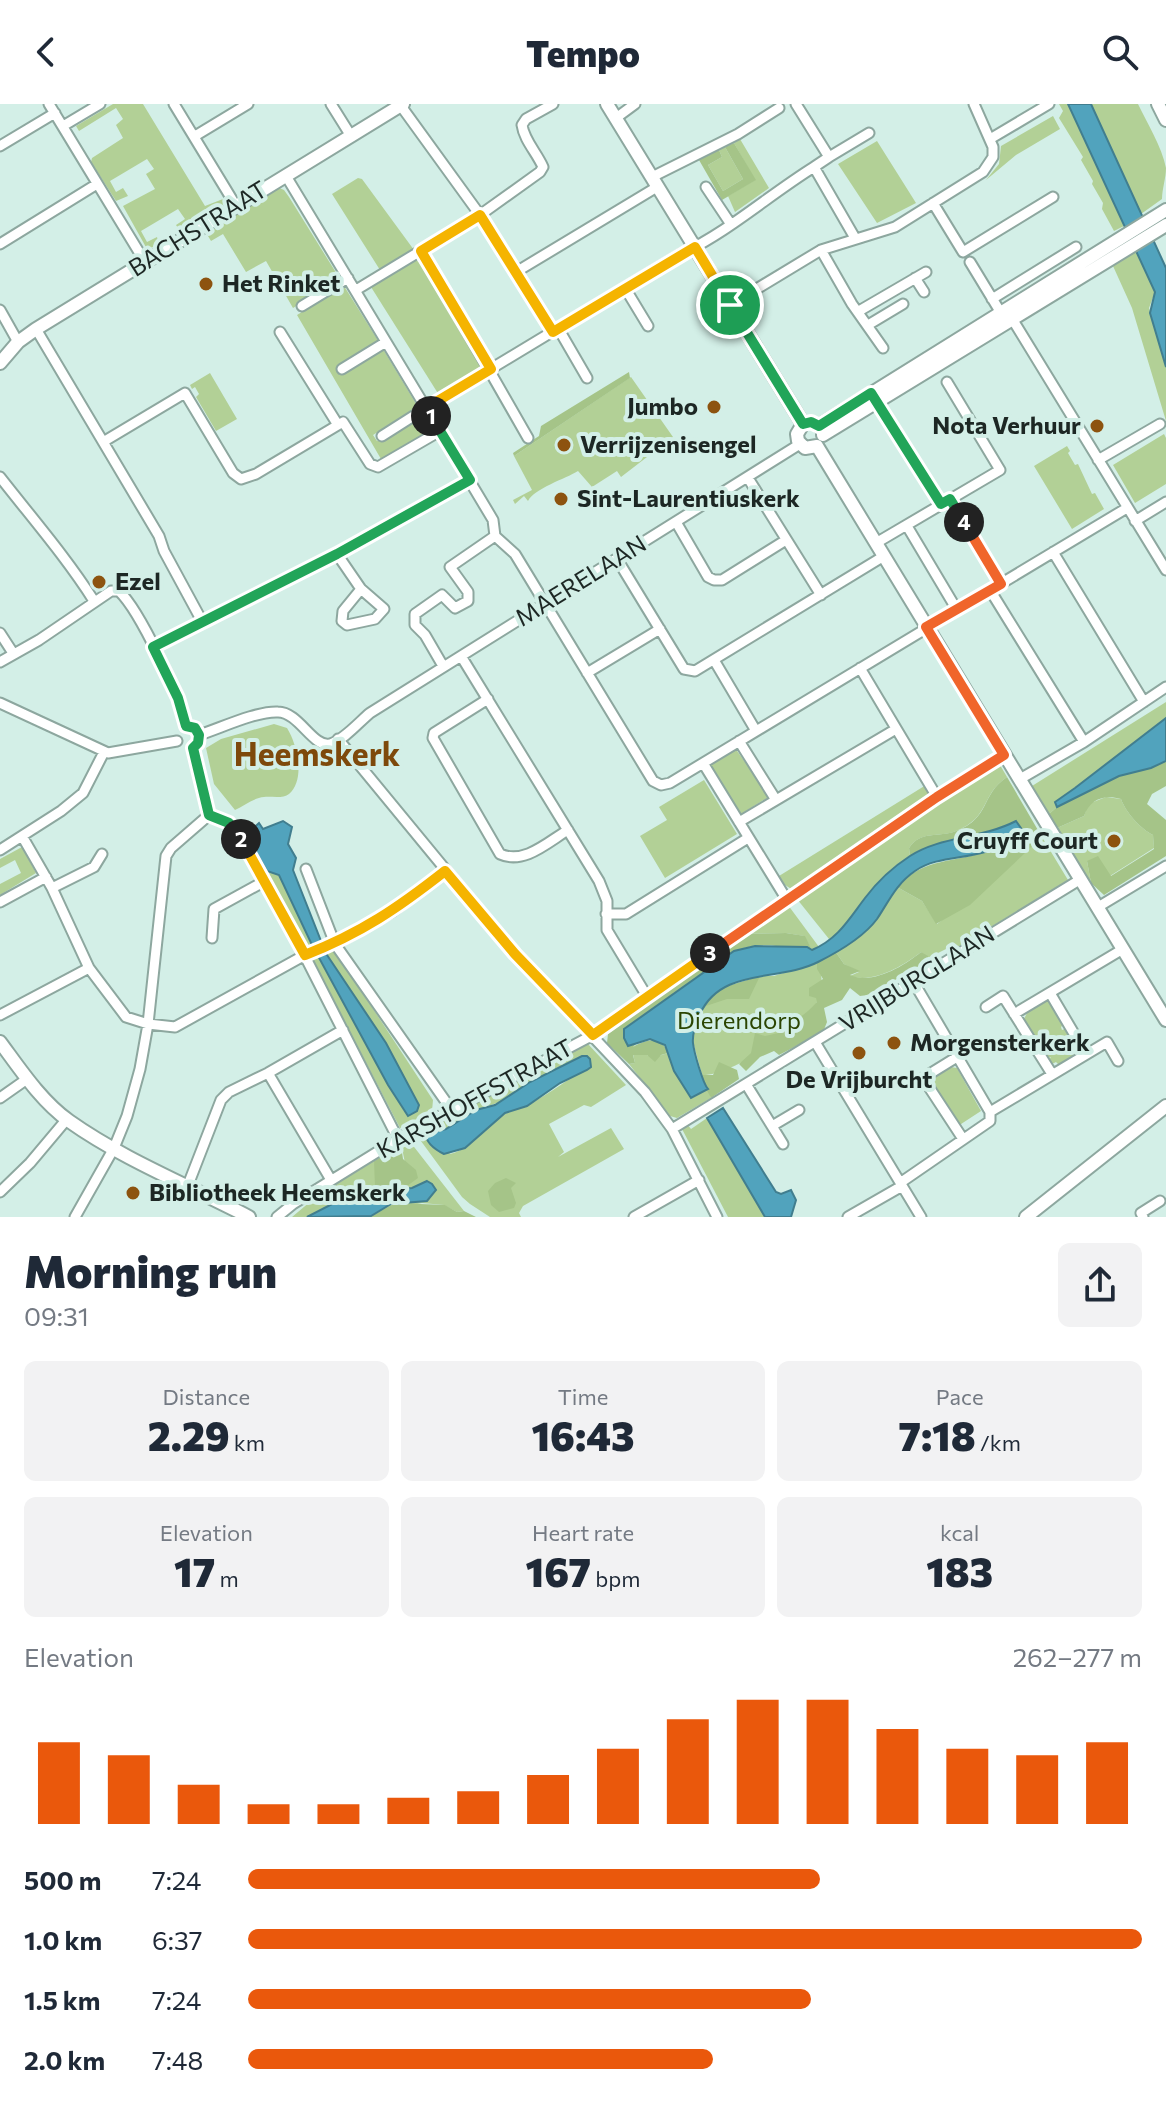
<!DOCTYPE html>
<meta charset="utf-8">
<style>
body{margin:0;font-family:Commissioner,sans-serif;background:#f2f2f3;color:#1f2937;height:100vh;display:flex;flex-direction:column;font-size:30px;white-space:nowrap}
*{box-sizing:border-box;margin:0}
p{font-size:26px;color:#747a83}
.icon{flex:none;width:44px;height:44px;fill:none;stroke:currentColor;stroke-width:2;stroke-linecap:round;stroke-linejoin:round}
.map{position:relative;height:1113px;overflow:hidden}
.details{display:flex;flex-direction:column;background:#fff;flex:1}
.details>*{flex:none}
.pin{position:absolute;display:grid;place-items:center;width:68px;height:68px;color:#fff;margin:-34px;border:4px solid #fff;border-radius:50%;box-shadow:0 2px 8px #0007}
.km{position:absolute;width:40px;height:40px;margin:-20px;border-radius:50%;background:#222;color:#fff;font-size:22px;line-height:40px;text-align:center}
.round{display:grid;place-items:center;flex:none;width:84px;height:84px;border-radius:12px;background:#f2f2f3}
.summary{display:flex;align-items:center;justify-content:space-between;height:136px;padding:0 24px}
h1{font-size:44px;font-weight:800;line-height:60px}
.stats{display:grid;grid-template-columns:repeat(3,1fr);gap:12px;height:136px;padding:8px 24px}
.stats div{display:grid;align-content:center;border-radius:12px;background:#f2f2f3;text-align:center}
.stats b{font-size:40px;font-weight:800}
.stats small{font-size:22px;font-weight:400}
.stats p{font-size:22px}
.chart{height:224px;padding:16px 24px}
.chart p{display:flex;justify-content:space-between}
.chart svg{width:100%;height:144px;margin-top:8px;stroke:#ea580c;stroke-width:6}
ul{padding:0 24px;list-style:none;font-size:26px}
li{display:grid;grid-template-columns:128px 96px 1fr;align-items:center;height:60px}
li i{height:20px;border-radius:10px;background:#ea580c}
header{display:flex;justify-content:space-between;align-items:center;height:104px;padding:0 24px;background:#fff;font-size:36px;font-weight:800}
.map>svg:first-child{display:block}
</style>
<header><svg class="icon" aria-label="back" viewBox="0 0 24 24"><path d="M15 5l-7 7 7 7"/></svg>Tempo<svg class="icon" aria-label="search" viewBox="0 0 24 24"><circle cx="10" cy="10" r="6"/><path d="M15 15l6 6"/></svg></header>
<div class="map">
<svg width="1166" height="1113" viewBox="0 0 1166 1113">
<rect width="100%" height="100%" fill="#d3efe7"/>
<path fill="#b2d096" fill-rule="evenodd" d="M113,0h30l62,102 18,-7 2,5 -45,27 -4,-6 9,-6 -7,-10 -37,22 6,11 10,-5 2,8 -12,4 -24,-43 32,-17 -9,-15 8,-5 -7,-10 -37,22 6,11 7,-4 5,8 -12,5 -25,-39 1,-4 31,-20 -7,-13 7,-6 -7,-11 -37,23 -3,-5z
M1059,0h9l56,122 -10,5 -12,-22 1,-6 -11,-19 1,-3 -12,-21 2,-3 -24,-39 4,-7z
M1091,0h47c9,19 24,43 28,64 0,10 -4,21 -4,31l-21,15z
M1053,12l7,13 -44,26 -30,25 13,-16 2,-18z
M740,35l29,49 -34,24 -7,-16 27,-16 -21,-37z
M877,37l39,62 -39,20 -39,-59z
M725,43l18,32 -20,12 -15,-26 14,-8 -3,-7z
M358,74l4,1 52,71 -34,20 -48,-76z
M277,83l7,3 5,7 51,82 -47,29 -27,-47 -20,11 -23,-38 -12,7 -6,-10z
M1137,147l18,41 -6,16 17,59v54l-34,-113 -19,-42z
M414,156l9,3 58,99 -1,8 -41,25 -68,-108z
M344,182l35,56 -43,28 4,5 43,-26 35,58 -45,28 4,6 46,-28 7,13 -3,6 -46,27 -84,-144z
M210,269l27,46 -21,12 -20,-34 3,-3 -4,-7 -3,2 -2,-4z
M631,273l42,60 -52,40 -4,-6 -25,16 -14,-16c-13,8 -43,17 -50,30l-4,-5 -9,8 -2,-4 19,-10 -18,-34z
M1164,330l2,4v46l-31,19 -22,-38z
M1067,342l3,5 -2,2 7,12 3,-1 14,30 3,-1 9,16 -32,20 -38,-63z
M1166,598v16l-91,70 -20,14 2,5 -8,7 -17,-28z
M274,620l13,4c10,16 19,51 2,66 -6,5 -18,2 -25,3 -11,1 -20,9 -29,13l-21,-26 -8,-36 15,-9z
M735,644l32,45v5l-26,16 -32,-50z
M1000,661l7,12c-27,18 -16,40 -51,54 -17,7 -35,-1 -47,17l1,8 -15,10 -54,66 -12,7 -32,-40 157,-108z
M704,676l33,54 -72,44 -25,-42 27,-16 -8,-13z
M926,681l4,10 -137,95 -8,-5 -6,-9z
M1106,693l15,2c5,14 20,30 32,36l1,13 -44,28 -23,-15 4,22 -34,-55 27,-12 4,-12z
M1042,733l26,43 -115,70 -3,-3 -22,11 -7,-6c-18,14 -48,32 -71,24l9,-4 -15,-8 -9,-13 62,-64 25,14 15,23 64,-50z
M22,743l14,26 -36,22v-11l21,-11 -6,-13 -15,8v-9z
M267,767l12,4 33,70 -5,3 -44,-76z
M788,801l31,42 -7,3 -8,-14 -18,-3 -42,1z
M333,844l100,152 -1,11 -32,17 -88,-169 6,-3 86,155 -18,-68 -59,-87 -2,-4z
M817,858c6,14 7,28 -1,42 -18,25 -84,72 -114,71l-10,-37 6,-20 12,-21 50,-21h14z
M1045,898h4l14,23 -2,2 1,3 5,-2 11,21 -2,6 -17,10 -3,-3 -6,3 -2,-4 3,-4 -5,2 -22,-40 4,-8z
M588,940l38,41 -35,22 -7,-2 -35,19 15,28 -6,5 53,-29 13,21 -101,57 -4,7 2,4h-31l-20,-13 -8,-7 -44,-60 37,-24zM590,955l1,4c-20,15 -41,30 -63,42 -7,4 -16,5 -23,9 -22,11 -30,34 -55,40l-18,-23 14,-2 30,-19 27,-9 27,-19z
M668,949l6,18 18,27 16,-9 3,9 -34,20 -7,-2 -41,-52 6,-1 -2,-9 14,1 5,3z
M951,963l6,1 24,43 -23,15 -25,-42 1,-7z
M707,1014l58,99h-37l-46,-88 5,-5 4,5z
M411,1039l53,68 -7,1 -13,-7 -22,-2 -68,14h-62l25,-21 57,-35 2,7 15,14 8,-1 6,-18 -3,-15z"/>
<path fill="#a5c488" d="M734,39l22,37 -34,20 -23,-40 20,-10 3,7 -14,8 15,26 20,-12 -18,-32z
M629,268l1,6 -116,78 -1,-3 26,-17 2,-10z
M1166,657v25l-14,8 -5,10 19,16v36l-62,39 -13,-12 -4,-22 11,-5 13,20 43,-27 -1,-14c-12,-6 -27,-22 -32,-36 -17,-5 -31,0 -37,17l-27,12 -8,-14 8,-7 62,-31 32,-8z
M1007,673l35,60 -72,68 -34,19 -14,-23 -25,-14c28,-31 58,-23 92,-37 12,-5 23,-11 34,-19l-23,-2 -80,21 -10,6 -1,-8c12,-18 29,-10 47,-17 35,-13 24,-36 51,-54z
M786,829l19,3 7,14 -5,-3c-20,3 -42,-6 -62,1 -37,11 -84,71 -112,99 14,-8 28,-12 35,6l-7,2 -6,7 -8,-7h-14l2,8 -6,1 -22,-21 1,-9 136,-100z
M835,847l9,13 16,7 -10,4c23,10 54,-9 71,-23l7,4 1,5 -61,34 -8,1 -10,-8 -8,12 -18,8 3,14 -4,10 -44,23 -5,-4 -14,6 -14,14 -7,-7 12,-11 4,-20 10,3 18,-4 3,-7c13,-6 22,-13 31,-23l-1,-4 -7,-2v-8l14,-9 -6,-10v-7z
M760,872l-11,23h-22l-24,8 15,-18z
M719,958l18,8 2,9 -28,19 -7,-13 -2,-10h11z
M401,1042l2,13 13,11 2,8 -11,8c-11,-6 -15,-5 -24,4l-8,-3 -1,-26z
M506,1074l10,5 -5,5 5,15 -2,5 -15,4 -8,-7 -3,-14 7,-8z
M396,1099l49,2 12,7 7,-1 12,6h-122l17,-1z"/>
<path fill="#51a3bd" stroke="#417e8f" stroke-width="2" d="M1068,0h23l75,164v99l-16,-54 5,-21z
M1166,614v43l-15,7 -32,8 -62,31 -2,-5 20,-14z
M283,717l9,6 -4,17 8,14 -3,12 28,71 -9,4 -33,-70 -12,-4 -21,-36 13,-12 4,6z
M1016,717l7,10c-12,8 -24,16 -38,21 -23,7 -50,5 -70,19 -19,13 -26,30 -38,48 -14,19 -39,33 -59,43 -39,20 -97,5 -118,52 -4,9 -8,20 -7,29 1,9 10,41 15,46l-17,9 -17,-27 -9,-26 -15,-6 -22,7 -4,-8v-9l110,-78 21,-5 52,1 5,3c26,-11 37,-31 53,-52 12,-16 28,-31 45,-42 31,-20 71,-17 106,-35z
M325,848l61,91 33,62 -2,6 -9,5 -20,-31 -70,-129z
M582,952h5l3,3 1,8 -4,3 -27,13 -33,23 -22,7 -40,35 -21,6c-8,-4 -18,-10 -18,-20l20,-5 30,-19 19,-5 35,-23z
M723,1004l53,84 5,2 10,-4 5,10 -5,17h-26l-58,-99z
M427,1077l5,3 4,6 -9,11 -36,3 -20,12 -64,1 27,-14 28,-3 29,-10 21,-2z"/>
<g fill="none" stroke-linecap="round" stroke-linejoin="round">
<g stroke="#8da79f" stroke-width="13">
<path id="street" d="M49,0l96,158
M174,0l62,102
M331,0l20,32
M796,0l33,53 -15,10
M401,2l79,109 73,117
M616,14l19,-14
M63,22l37,-22
M195,32l53,-32
M990,35l59,-35
M0,42l55,-33
M829,53l40,-24
M286,72l140,232 -44,28
M652,73l86,-43 41,-26
M706,83l24,36
M933,99l30,49 90,-55
M855,134l-41,-71c-45,28 -86,65 -133,87l-255,154 67,112 2,16 20,18 138,227 8,4 9,-2 287,-173
M0,140l97,-60
M821,146l31,54 31,44
M421,147l107,187
M970,158l31,51
M516,168l141,-85
M915,174l9,14
M625,184l23,38
M356,186l124,-75 60,-43 3,-5c-6,-14 -19,-27 -21,-42l4,-6 27,-15
M992,195l84,-52
M730,201l91,-55 74,-23 88,-55 10,-15v-10l-19,-43
M302,202l46,-28
M0,206l18,32
M859,207l67,-39
M1011,213l155,253
M868,221l35,-21
M558,224l29,50
M36,225l123,207 5,15 39,72
M280,228l58,93
M342,265l44,-27
M875,295l66,105
M103,338l82,-49 48,80 8,6 15,-5 87,-52 27,42 8,3 62,-36
M1098,356l62,-36
M0,373c32,41 66,80 94,124
M748,374l73,117
M950,395l51,85
M1135,417l31,-19
M676,418l32,55 6,3h8l64,-40
M907,422l50,84 170,-102
M876,439l124,-73 -53,-88
M1053,448l91,150
M337,450l24,35 23,20 -9,10 -28,6 -5,-4 1,-10 18,-22
M617,455l67,110 11,2 189,-115
M990,486l94,152
M0,529l13,20
M153,543l184,-93 133,-74
M461,552l138,225 8,20v29l41,68
M714,556l42,71
M0,558l39,-22 72,-49h8c21,20 61,105 67,135
M443,562l-18,-31 -10,-10v-11l27,-19 13,13 13,-7v-9l-18,-25 45,-31
M860,564l77,129
M587,569l73,-44
M488,595l-54,34 -1,5 67,116c24,11 48,-12 68,-24
M0,599l108,50 69,-12
M199,631c22,-7 57,-24 79,-23 21,0 35,36 52,32 14,-4 29,-22 40,-31l430,-269
M338,635l177,215 130,138 27,37 45,88
M739,637l37,59
M193,644l16,67
M703,659l84,137
M1020,675l64,-37 82,-55
M209,711l17,6 13,15 45,79 114,224
M739,718l157,-93
M22,732l30,52 37,80 37,49 22,7 27,3 130,-72 30,-11 58,-33 52,-40
M0,746l61,-39 22,-18 21,-41
M306,765l29,75 116,165
M52,784l42,-21 8,-13
M0,798l46,-25
M1098,803l68,-41
M606,810h20l122,-76
M212,834l2,-29 51,-28
M913,877l77,131 117,-70 11,19
M1050,889l36,61
M986,903l17,-11 49,78
M1014,910l109,-65
M0,911l89,-47
M815,938l106,175
M957,953l-34,21 40,61
M268,969l63,107
M746,980l37,60
M0,994l27,-19
M772,1022l27,-16
M672,1025l409,-250
M900,1079l90,-62v-9
M188,1081l33,-85 8,-8 39,-19 75,-43
M0,1088l30,-29 37,-44
M75,1113l39,-69 13,-32 13,-47 8,-45 18,-168 5,-8 38,-33
M277,1113l16,-13 115,-71 185,-98 344,-238 67,-42
M634,1113l65,-37
M848,1113l54,-31
M1143,1113l-2,-4 19,-12"/>
</g>
<g stroke="#8da79f" stroke-width="16">
<path id="secondary" d="M607,0l196,320
M1158,0l8,16
M0,259l18,-21 18,-13 367,-225
M803,320l-6,10 1,7 7,7 12,-2
M819,322l347,-216
M823,331l343,-210
M817,342l349,574
M0,938c20,27 41,59 69,79 55,39 121,65 180,96
M1026,1113l140,-111"/>
</g>
<use href="#street" stroke="#fff" stroke-width="9"/>
<use href="#secondary" stroke="#fff" stroke-width="12"/>
</g>
<g fill="none" stroke-linecap="round" stroke-linejoin="round">
<g stroke="#fff" stroke-width="16">
<path id="split-1" d="M431,312l-5,-8 65,-39 -70,-118 59,-36 73,117 142,-85 35,58"/>
</g>
<g stroke="#fff" stroke-width="16">
<path id="split-2" d="M241,735l-12,-16 -20,-8 -16,-67 5,-5 1,-8 -4,-7 -9,-2 -8,-28 -25,-51 184,-93 133,-74 -39,-64"/>
</g>
<g stroke="#fff" stroke-width="16">
<path id="split-3" d="M241,735l64,116c56,-22 93,-47 140,-84l70,83 78,81 117,-82"/>
</g>
<g stroke="#fff" stroke-width="16">
<path id="split-4" d="M710,849l227,-156 67,-42 -78,-128 75,-43 -37,-62"/>
</g>
<g stroke="#fff" stroke-width="16">
<path id="split-5" d="M730,201l73,119 8,-2 8,4 52,-33 70,111 9,-5 14,23"/>
</g>
<use href="#split-1" stroke="#f5b400" stroke-width="10"/>
<use href="#split-2" stroke="#22a559" stroke-width="10"/>
<use href="#split-3" stroke="#f5b400" stroke-width="10"/>
<use href="#split-4" stroke="#f0652b" stroke-width="10"/>
<use href="#split-5" stroke="#22a559" stroke-width="10"/>
</g>
<g fill="#8d530f" stroke="#d3efe7" stroke-width="3">
<circle cx="206" cy="180" r="8"/>
<circle cx="714" cy="303" r="8"/>
<circle cx="1097" cy="322" r="8"/>
<circle cx="564" cy="341" r="8"/>
<circle cx="561" cy="395" r="8"/>
<circle cx="99" cy="478" r="8"/>
<circle cx="1114" cy="737" r="8"/>
<circle cx="894" cy="939" r="8"/>
<circle cx="859" cy="949" r="8"/>
<circle cx="133" cy="1089" r="8"/>
</g>
<g text-anchor="middle" stroke-width="8" stroke-linejoin="round" paint-order="stroke">
<g font-size="24" fill="#1d2724" stroke="#d3efe7">
<text transform="translate(198 125) rotate(-32)" y="8">BACHSTRAAT</text>
<text transform="translate(581 477) rotate(-32)" y="8">MAERELAAN</text>
<text transform="translate(917 875) rotate(-32)" y="8">VRIJBURGLAAN</text>
<text transform="translate(475 995) rotate(-29)" y="8">KARSHOFFSTRAAT</text>
</g>
<g font-size="24" font-weight="bold" fill="#1d2724" stroke="#d3efe7" text-anchor="start">
<text x="222" y="188">Het Rinket</text>
<text x="698" y="311" text-anchor="end">Jumbo</text>
<text x="1081" y="330" text-anchor="end">Nota Verhuur</text>
<text x="580" y="349">Verrijzenisengel</text>
<text x="577" y="403">Sint-Laurentiuskerk</text>
<text x="115" y="486">Ezel</text>
<text x="1098" y="745" text-anchor="end">Cruyff Court</text>
<text x="910" y="947">Morgensterkerk</text>
<text x="859" y="984" text-anchor="middle">De Vrijburcht</text>
<text x="149" y="1097">Bibliotheek Heemskerk</text>
</g>
<g font-size="24" fill="#2b4502" stroke="#d3efe7">
<text x="739" y="925">Dierendorp</text>
</g>
<g font-size="32" font-weight="bold" fill="#7e490b" stroke="#d3efe7">
<text x="317" y="662">Heemskerk</text>
</g>
</g>
</svg>
<div class="pin" style="left:730px;top:201px;background:#1e9e55"><svg class="icon" aria-label="arrive" viewBox="0 0 24 24"><path d="M6 21V4h12l-3 4 3 4H6"/></svg></div>
<b class="km" style="left:431px;top:312px">1</b>
<b class="km" style="left:241px;top:735px">2</b>
<b class="km" style="left:710px;top:849px">3</b>
<b class="km" style="left:964px;top:418px">4</b>
</div>
<section class="details">
<div class="summary"><div><h1>Morning run</h1><p>09:31</p></div><a class="round"><svg class="icon" aria-label="share" viewBox="0 0 24 24"><path d="M12 15V3M7 8l5-5 5 5M5 13v7h14v-7"/></svg></a></div>
<div class="stats">
<div><p>Distance</p><b>2.29<small> km</small></b></div>
<div><p>Time</p><b>16:43</b></div>
<div><p>Pace</p><b>7:18<small> /km</small></b></div>
</div>
<div class="stats">
<div><p>Elevation</p><b>17<small> m</small></b></div>
<div><p>Heart rate</p><b>167<small> bpm</small></b></div>
<div><p>kcal</p><b>183</b></div>
</div>
<div class="chart"><p><span>Elevation</span>262–277 m</p>
<svg viewBox="0 0 160 44" preserveAspectRatio="none"><path d="M5 44V19M15 44V23M25 44V32M35 44V38M45 44V38M55 44V36M65 44V34M75 44V29M85 44V21M95 44V12M105 44V6M115 44V6M125 44V15M135 44V21M145 44V23M155 44V19"/></svg>
</div>
<ul>
<li><b>500 m</b>7:24<i style="width:64%"></i></li>
<li><b>1.0 km</b>6:37<i style="width:100%"></i></li>
<li><b>1.5 km</b>7:24<i style="width:63%"></i></li>
<li><b>2.0 km</b>7:48<i style="width:52%"></i></li>
</ul>
</section>
